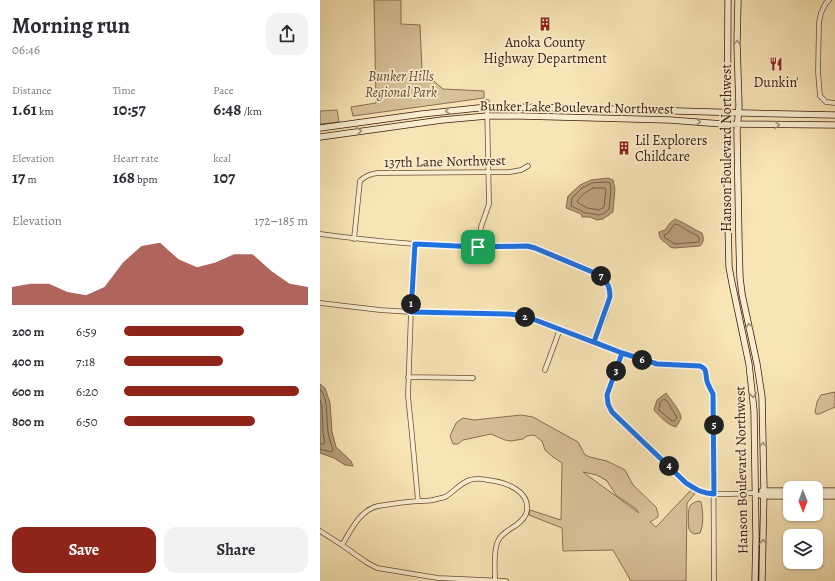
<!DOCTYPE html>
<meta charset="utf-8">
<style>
body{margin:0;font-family:Alegreya,serif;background:#f2f2f3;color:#2b2b33;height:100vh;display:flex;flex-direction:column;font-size:15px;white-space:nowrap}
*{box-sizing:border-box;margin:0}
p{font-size:13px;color:#7c7c81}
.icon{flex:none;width:22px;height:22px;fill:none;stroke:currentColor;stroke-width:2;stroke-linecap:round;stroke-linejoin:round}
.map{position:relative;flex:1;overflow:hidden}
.sheet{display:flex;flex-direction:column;background:#fff;width:320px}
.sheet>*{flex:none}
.needle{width:26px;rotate:179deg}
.fabs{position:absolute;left:463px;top:481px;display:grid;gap:8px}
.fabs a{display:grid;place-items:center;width:40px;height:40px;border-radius:8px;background:#fff;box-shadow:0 1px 3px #0004;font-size:20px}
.pin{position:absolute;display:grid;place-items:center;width:34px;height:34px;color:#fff;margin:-17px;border-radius:8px;box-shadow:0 2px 6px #0006}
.km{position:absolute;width:20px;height:20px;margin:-10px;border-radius:50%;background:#222;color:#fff;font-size:11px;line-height:20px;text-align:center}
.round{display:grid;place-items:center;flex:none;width:42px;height:42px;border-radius:12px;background:#f2f2f3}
.summary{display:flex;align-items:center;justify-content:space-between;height:68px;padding:0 12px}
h1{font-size:22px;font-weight:600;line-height:30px}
.stats{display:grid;grid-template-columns:repeat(3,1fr);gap:6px;height:68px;padding:4px 12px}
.stats div{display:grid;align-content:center}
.stats b{font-size:17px;font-weight:600}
.stats small{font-size:11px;font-weight:400}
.stats p{font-size:11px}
.chart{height:112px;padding:8px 12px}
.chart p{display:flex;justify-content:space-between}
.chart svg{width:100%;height:72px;margin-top:4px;fill:#8f2418;opacity:.7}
.button{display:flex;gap:8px;margin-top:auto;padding:8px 12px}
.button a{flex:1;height:46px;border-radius:12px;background:#8f2418;color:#fff;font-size:16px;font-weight:600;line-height:46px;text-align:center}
.button a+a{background:#f2f2f3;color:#2b2b33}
ul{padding:0 12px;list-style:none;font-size:13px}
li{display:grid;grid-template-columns:64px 48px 1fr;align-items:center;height:30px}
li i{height:10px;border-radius:5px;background:#8f2418}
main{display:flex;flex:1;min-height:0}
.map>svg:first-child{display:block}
</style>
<main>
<section class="sheet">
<div class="summary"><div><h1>Morning run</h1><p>06:46</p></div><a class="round"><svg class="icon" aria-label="share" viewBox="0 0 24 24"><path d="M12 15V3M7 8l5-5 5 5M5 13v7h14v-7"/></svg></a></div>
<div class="stats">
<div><p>Distance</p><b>1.61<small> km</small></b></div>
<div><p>Time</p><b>10:57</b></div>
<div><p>Pace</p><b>6:48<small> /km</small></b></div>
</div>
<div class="stats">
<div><p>Elevation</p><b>17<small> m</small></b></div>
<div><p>Heart rate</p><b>168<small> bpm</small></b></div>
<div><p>kcal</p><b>107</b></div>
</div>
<div class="chart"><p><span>Elevation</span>172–185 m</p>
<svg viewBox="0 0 160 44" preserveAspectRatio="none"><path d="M0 44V33L10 31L20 31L30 36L40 38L50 33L60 18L70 8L80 6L90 16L100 21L110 18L120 13L130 13L140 23L150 31L160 33V44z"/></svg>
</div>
<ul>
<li><b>200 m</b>6:59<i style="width:65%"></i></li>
<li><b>400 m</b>7:18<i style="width:54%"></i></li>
<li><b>600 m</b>6:20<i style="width:95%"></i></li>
<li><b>800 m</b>6:50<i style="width:71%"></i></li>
</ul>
<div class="button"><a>Save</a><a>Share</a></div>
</section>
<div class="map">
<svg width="515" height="581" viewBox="0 0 515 581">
<rect width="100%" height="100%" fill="#f8e5b6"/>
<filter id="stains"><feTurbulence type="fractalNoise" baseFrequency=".005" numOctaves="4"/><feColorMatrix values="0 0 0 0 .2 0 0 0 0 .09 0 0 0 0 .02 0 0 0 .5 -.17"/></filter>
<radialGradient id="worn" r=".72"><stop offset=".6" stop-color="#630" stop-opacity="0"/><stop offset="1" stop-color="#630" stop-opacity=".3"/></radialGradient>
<path fill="#d8c299" stroke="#8a6e52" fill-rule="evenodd" d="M54,0h27v24l19,1 2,46 21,18 41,2v7l-131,18 -2,-9 25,-4z
M17,110l2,12 -19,2v-13z
M515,392v15l-16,7h-3l-1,-2 2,-10 4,-7z
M201,415l12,2 45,25 7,13 5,2 17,4 18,9 8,15 23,22 2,6v4l-8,5 6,5 35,-37 5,2 -9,11 -1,78h-55l-18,-31 -50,1 -1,-23 -33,-13 1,-5 31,10 1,-57 -9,-6 -8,-7 -3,-9 -8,-6 -7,1 -4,3 -12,2 -6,-1 -14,-6 -28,6 -5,4h-5l-3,-8 6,-13 7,-5 11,2zM263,472l14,3 10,6 9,14 20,14 3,4z
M379,501l2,1c2,10 3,22 -1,31l-6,1c-3,-2 -4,-2 -5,-5 -1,-4 -1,-20 1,-23 2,-3 5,-4 9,-5z"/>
<path fill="#b8a07c" stroke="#866a4f" d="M288,178l5,2 2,9 -2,23 -10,7 -6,1 -7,-3h-8l-1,-3 -15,-6 2,-12 12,-11 11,-5z
M355,219c10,4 18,10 27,14 2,5 2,9 -2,13l-26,2 -4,-1c-5,-7 -11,-5 -11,-15l6,-2 5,-7z
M0,384l5,4 5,15 2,29 4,15 15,14 2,5 -8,-1 -11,-7 -14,-5z
M346,393c3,4 16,20 15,25 -1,3 -4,7 -5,9 -8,-2 -16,-10 -22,-17l3,-10z"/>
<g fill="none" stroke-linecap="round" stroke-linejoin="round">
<path stroke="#7a5c44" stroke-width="1" d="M287,182l3,1 1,6 -2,20c-10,10 -12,4 -24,4l-3,-2 -11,-5 1,-8 10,-10 10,-5z
M273,188h11l2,1 -2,18 -5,3 -12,-2 -10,-6c3,-7 10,-10 16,-14z
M355,224l4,1 9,6 10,5 1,2v4l-24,2 -10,-6 -1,-3 4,-2z
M0,389c9,9 6,31 8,43 1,6 3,12 5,18l-2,2 -11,-3
M344,399l3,2 9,15 1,2 -3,3h-2l-10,-8 -3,-3 1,-7z
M0,400l2,5 1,28 2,10 -1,1h-4"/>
<g stroke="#6b4c36" stroke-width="5.5">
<path id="street" d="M509,0l-3,3 -5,10 -2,9 -1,50 2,24 6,6 9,1
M0,234c52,7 105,12 158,13 16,1 33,0 49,-1l8,2 67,28c4,5 7,9 8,14 2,12 -11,40 -16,52
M34,239l6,-58c5,-5 10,-7 17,-8l133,-1 11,-2 7,-4
M95,244l-3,38 -4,114 4,39 6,66
M158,247l3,-20 8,-23 -2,-102
M0,303l60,7 31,2 96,2 11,1 12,3 120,45 14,2 36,1c8,3 5,8 7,15 1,4 4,9 6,13l1,187
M302,353l-15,42 1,10 4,7 75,71c3,2 6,6 10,7 13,7 43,3 58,3
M225,370l15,-41
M88,377l65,1
M0,531l22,14 24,17 11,6 61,10 68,3
M22,545c9,-15 18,-35 36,-39 13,-2 27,-4 40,-5 5,0 10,0 15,-1 4,-1 8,-2 12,-3 9,-5 15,-14 25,-17 6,-2 13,-1 18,0 17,2 45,11 38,34 -5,13 -23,15 -28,27 -5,9 -3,30 -3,40"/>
</g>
<g stroke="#3c190b" stroke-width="7">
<path id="secondary" d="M408,0l-1,176 2,91 3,16 17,81 5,47 2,126 -1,44
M418,0l-1,43 2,63 -2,25 2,113 1,34 2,16 15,70 5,33 2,93 -2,91
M0,128l102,-14 56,-6 39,-1 94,2 134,4 90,2
M0,137l122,-17 45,-4h35l148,4 52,4 113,1
M442,491h28
M496,491h19
M440,495l10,1h20
M496,496h19"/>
</g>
<use href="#street" stroke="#faeed0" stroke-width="4"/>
<use href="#secondary" stroke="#faeed0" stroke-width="5.5"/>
</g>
<defs><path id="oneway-chevron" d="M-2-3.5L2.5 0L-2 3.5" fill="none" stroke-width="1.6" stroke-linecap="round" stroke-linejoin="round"/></defs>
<g stroke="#a48e77">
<use href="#oneway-chevron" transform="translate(417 43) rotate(-91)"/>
<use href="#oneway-chevron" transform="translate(128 111) rotate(174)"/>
<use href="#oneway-chevron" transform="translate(378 122) rotate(4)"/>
<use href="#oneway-chevron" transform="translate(457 125) rotate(1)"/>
<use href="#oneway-chevron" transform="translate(39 131) rotate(-8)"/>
<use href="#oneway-chevron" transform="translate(429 326) rotate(-102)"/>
<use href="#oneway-chevron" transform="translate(433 395) rotate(84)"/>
<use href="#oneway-chevron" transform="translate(443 445) rotate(-91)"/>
<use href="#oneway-chevron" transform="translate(443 542) rotate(-89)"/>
</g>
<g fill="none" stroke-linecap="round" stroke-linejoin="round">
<g stroke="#fff" stroke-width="8">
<path id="route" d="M158,247l-63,-3 -4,68 96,2 11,1 12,3 92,35 -15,42 1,9 4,8 74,71c11,7 15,10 28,11l-1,-100c-2,-4 -5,-9 -6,-13 -2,-7 1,-12 -7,-15l-43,-2 -35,-11 -28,-11 16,-45c0,-10 -2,-13 -8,-21l-67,-28 -8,-2 -49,1"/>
</g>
<use href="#route" stroke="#1a73e8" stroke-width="5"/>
</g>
<defs>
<g id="building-bare" transform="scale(1.08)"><path d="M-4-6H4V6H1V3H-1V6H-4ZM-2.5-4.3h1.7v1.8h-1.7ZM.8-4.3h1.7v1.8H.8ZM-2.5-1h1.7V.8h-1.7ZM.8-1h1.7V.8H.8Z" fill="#8f2418" stroke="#faeed0" stroke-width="2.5" paint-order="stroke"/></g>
<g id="restaurant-bare" transform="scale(1.08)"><path d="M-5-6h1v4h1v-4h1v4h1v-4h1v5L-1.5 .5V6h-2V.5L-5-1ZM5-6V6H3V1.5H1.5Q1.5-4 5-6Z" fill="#8f2418" stroke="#faeed0" stroke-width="2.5" paint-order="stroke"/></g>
</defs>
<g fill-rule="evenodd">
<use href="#building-bare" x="225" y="24"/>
<use href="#restaurant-bare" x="456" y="64"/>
<use href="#building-bare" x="304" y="148"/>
</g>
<g text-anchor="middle" stroke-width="3.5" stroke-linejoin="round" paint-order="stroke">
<g font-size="14" fill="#3c190b" stroke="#faeed0">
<text x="225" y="47">Anoka County<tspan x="225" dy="16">Highway Department</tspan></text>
<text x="456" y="87">Dunkin'</text>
<text x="315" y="145" text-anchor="start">Lil Explorers<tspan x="315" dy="16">Childcare</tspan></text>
</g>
<g font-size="14" font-style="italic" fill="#6b4c36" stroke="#faeed0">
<text x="81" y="81">Bunker Hills<tspan x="81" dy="16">Regional Park</tspan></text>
</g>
<g font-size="14" fill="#3c190b" stroke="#faeed0">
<text transform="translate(257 107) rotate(1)" y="5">Bunker Lake Boulevard Northwest</text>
<text transform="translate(406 148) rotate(-90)" y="5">Hanson Boulevard Northwest</text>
<text transform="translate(125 161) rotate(-1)" y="5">137th Lane Northwest</text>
<text transform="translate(421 470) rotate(-91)" y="5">Hanson Boulevard Northwest</text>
</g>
</g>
<rect width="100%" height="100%" filter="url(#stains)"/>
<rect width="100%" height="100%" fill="url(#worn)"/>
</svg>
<div class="fabs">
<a><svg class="needle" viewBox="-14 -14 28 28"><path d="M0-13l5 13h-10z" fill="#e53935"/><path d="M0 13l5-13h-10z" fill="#7c7c81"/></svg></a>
<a><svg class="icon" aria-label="layers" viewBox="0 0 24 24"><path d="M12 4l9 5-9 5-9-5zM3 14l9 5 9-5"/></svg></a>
</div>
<div class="pin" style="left:158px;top:247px;background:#1e9e55"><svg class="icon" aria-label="arrive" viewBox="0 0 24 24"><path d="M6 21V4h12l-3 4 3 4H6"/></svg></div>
<b class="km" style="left:91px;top:304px">1</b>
<b class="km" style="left:205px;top:317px">2</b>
<b class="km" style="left:296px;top:371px">3</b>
<b class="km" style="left:349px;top:466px">4</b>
<b class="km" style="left:394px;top:425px">5</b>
<b class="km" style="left:322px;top:360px">6</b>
<b class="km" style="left:281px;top:276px">7</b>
</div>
</main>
